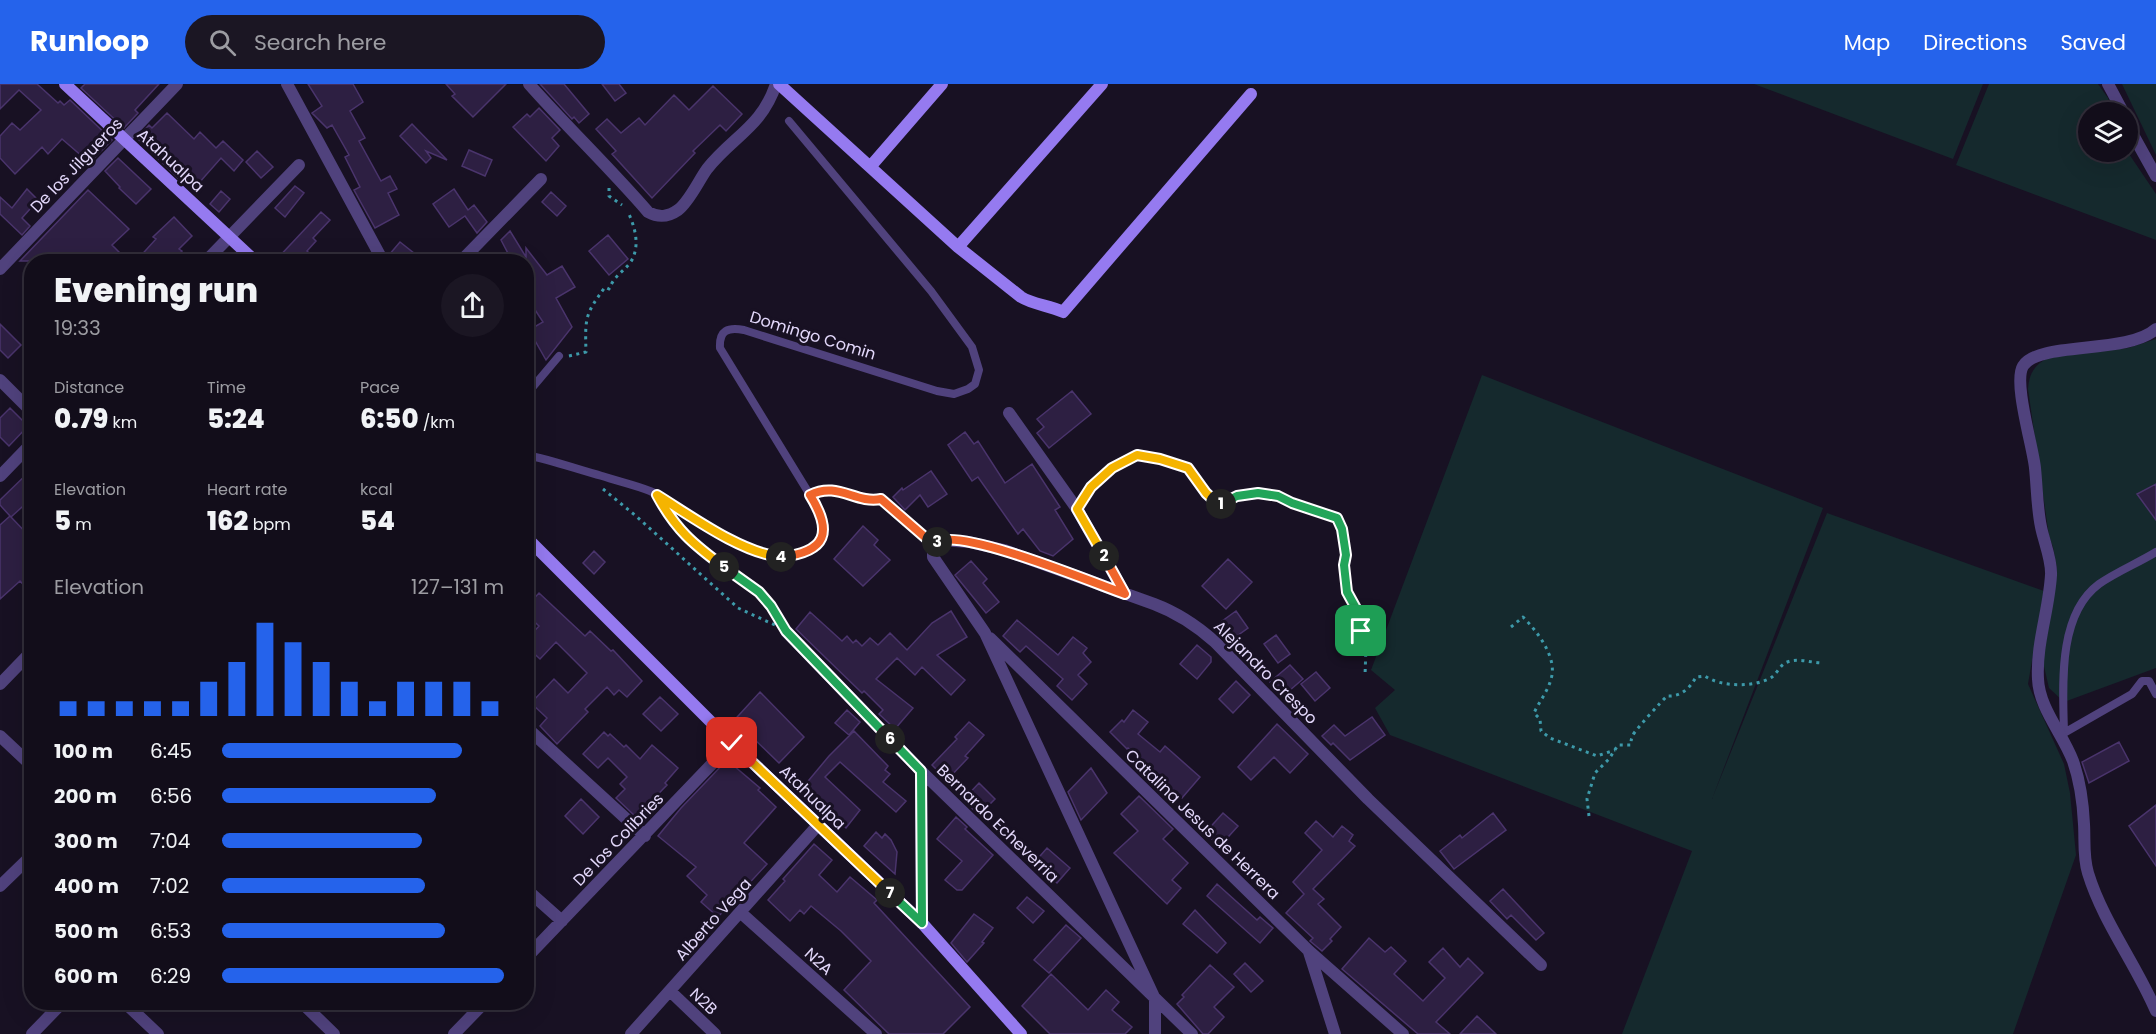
<!DOCTYPE html>
<meta charset="utf-8">
<style>
body{margin:0;font-family:Poppins,sans-serif;background:#1b1623;color:#f1f3f6;height:100vh;display:flex;flex-direction:column;font-size:22px;white-space:nowrap}
*{box-sizing:border-box;margin:0}
p{font-size:20px;color:#9c9ca2}
.icon{flex:none;width:33px;height:33px;fill:none;stroke:currentColor;stroke-width:2;stroke-linecap:round;stroke-linejoin:round}
.map{position:relative;flex:1;overflow:hidden}
.sheet{position:absolute;left:24px;top:170px;width:510px;height:756px;display:flex;flex-direction:column;background:#120d1a;border-radius:24px;box-shadow:0 6px 24px #0002,0 0 0 2px #312d39}
.sheet>*{flex:none}
.tools{position:absolute;left:2078px;top:18px;display:grid;gap:12px}
.tools a{display:grid;place-items:center;width:60px;height:60px;border-radius:50%;background:#120d1a;box-shadow:0 6px 24px #0002,0 0 0 2px #312d39;font-size:30px}
.pin{position:absolute;display:grid;place-items:center;width:51px;height:51px;color:#fff;margin:-26px;border-radius:12px;box-shadow:0 3px 9px #0006}
.km{position:absolute;width:30px;height:30px;margin:-15px;border-radius:50%;background:#222;color:#fff;font-size:16px;line-height:30px;text-align:center}
.round{display:grid;place-items:center;flex:none;width:63px;height:63px;border-radius:32px;background:#1b1623}
.overview{display:flex;align-items:center;justify-content:space-between;height:102px;padding:0 30px}
h1{font-size:33px;font-weight:800;line-height:45px}
.metrics{display:grid;grid-template-columns:repeat(3,1fr);gap:9px;height:102px;padding:6px 30px}
.metrics div{display:grid;align-content:center}
.metrics b{font-size:26px;font-weight:800}
.metrics small{font-size:16px;font-weight:400}
.metrics p{font-size:16px}
.chart{height:168px;padding:12px 30px}
.chart p{display:flex;justify-content:space-between}
.chart svg{width:100%;height:108px;margin-top:6px;stroke:#2563eb;stroke-width:6}
ul{padding:0 30px;list-style:none;font-size:20px}
li{display:grid;grid-template-columns:96px 72px 1fr;align-items:center;height:45px}
li i{height:15px;border-radius:8px;background:#2563eb}
header{display:flex;align-items:center;gap:36px;box-sizing:border-box;height:84px;padding:0 30px;background:#2563eb;color:#fff}
header strong{font-size:28px}
nav{display:flex;gap:33px;margin-inline-start:auto;font-size:21px}
.search{width:420px;height:54px;background:#1b1623;display:flex;align-items:center;gap:15px;box-sizing:border-box;padding:0 21px;border-radius:33px;color:#9c9ca2;font-size:22px}
.map>svg:first-child{display:block}
</style>
<header>
<strong>Runloop</strong>
<div class="search"><svg class="icon" aria-label="search" viewBox="0 0 24 24"><circle cx="10" cy="10" r="6"/><path d="M15 15l6 6"/></svg>Search here</div>
<nav><a>Map</a><a>Directions</a><a>Saved</a></nav>
</header>
<div class="map">
<svg width="2156" height="950" viewBox="0 0 2156 950">
<rect width="100%" height="100%" fill="#181123"/>
<path fill="#15292d" d="M1754,0h229l-30,75z
M1989,0h109l10,14 5,14h-25v40l39,-1 29,43v46l-200,-75z
M2122,0h34v71z
M2156,255v329l-92,34 -15,-14 -6,-26 14,-94 -4,-21 -4,-11 -21,-147c1,-16 7,-25 22,-32l78,-9z
M1482,291l341,133 -111,291 115,-286 217,78 -16,93 36,80 6,29 6,62 -63,179h-391l70,-183 -302,-116 -15,-27 20,-18 -24,-20z"/>
<path fill="#2d1f42" stroke="#4a346c" stroke-width="1.5" d="M0,0h37l21,19 2,-2 4,4 6,-5 42,40 -19,19 -6,-6 -4,4 -21,-18 -14,15 -6,-7 -27,27 -15,-16v-22l12,-13 8,7 21,-20 -22,-20 -19,19z
M85,0h74l-24,26 3,3 -14,15 -43,-40z
M308,0h45l10,18 -13,9 15,27 -6,3 22,40 9,-5 7,13 -9,4 11,22 -24,13 -21,-38 6,-3 -15,-30 4,-2 -17,-30 -5,3 -15,-15 10,-7z
M446,0h60l-33,33 -21,-21 3,-2z
M540,0h24l25,30 -10,9 -5,-6 -2,2z
M602,0h17l7,9 -11,8z
M713,2l29,28 -16,17 -6,-6 -27,26 2,2 -43,45 -40,-44 4,-3 -20,-22 11,-10 14,14 18,-15 6,7 29,-30 15,15z
M539,24l21,22 -8,8 7,8 -13,15 -33,-34 14,-13 3,3z
M167,29l27,26 6,-7 16,16 7,-7 20,19 -9,11 -13,-13 -22,25 -3,-3 -2,3 -14,-8 -2,3 -41,-40 12,-13 3,3z
M412,40l35,36 -21,-9 5,7 -5,5 -26,-27z
M469,66l23,10 -7,16 -23,-10z
M257,67l16,16 -12,11 -15,-16z
M118,74l33,31 -15,15 -17,-16 1,-1 -15,-16z
M295,102l9,7 -19,24 -10,-9z
M27,105l11,11 -16,18 8,8 -8,9 -22,-21v-17l12,11z
M454,105l14,21 6,-5 13,17 -10,11 -12,-17 -16,11 -16,-23z
M88,106l41,39 -17,16 16,16h-108z
M221,107l9,8 -11,13 -9,-8z
M551,108l15,14 -9,10 -15,-14z
M321,128l9,8 -17,18 3,3 -9,10 10,10h-42z
M174,133l18,19 -13,13 3,2 -10,10h-36l20,-22 -3,-2z
M510,147l16,26v-9l21,27 15,-9 13,21 -19,11 16,29 -26,33 -17,-30 14,-8 -17,-26v-35h-14l-11,-21z
M608,151l20,24 -19,16 -20,-24z
M400,158l24,19h-33l-2,-6z
M0,240l21,21 -13,13 -8,-8z
M1072,307l19,23 -42,34 -12,-15 7,-6 -7,-8z
M10,324l18,18 -19,20 -9,-9v-19z
M965,348l9,12 4,-3 27,42 27,-19 28,43 -5,3 18,29 -20,17 -13,-5 -17,-22 -5,5 -40,-57 -6,4 -24,-36z
M32,385v29l-21,19 21,22v14l-6,5 6,6v30l-12,-13 -20,18v-74l10,-9 -10,-11v-5z
M931,387l16,23 -19,13 -8,-12 -15,15 -12,-13 9,-9 1,2z
M2156,400v36l-19,-26z
M863,442l15,14 -4,5 16,15 -27,26 -29,-27z
M594,467l11,11 -11,12 -11,-11z
M1228,475l24,23 -26,27 -24,-23z
M971,477l16,18 -4,4 16,19 -13,11 -31,-38z
M539,509l46,43 5,-5 21,20 2,-1 29,31 -15,16 -8,-7 -5,5 -7,-8 -22,22 3,3 -31,32 -17,-18 7,-8 -16,-15 23,-24 14,14 19,-20 -31,-31 -16,17 -14,-13v-6l13,-14 -13,-12v-7z
M951,527l16,26 -30,18 28,25 -14,15 -29,-28 -7,8 -18,-17 -21,21 37,29 -18,21 -16,-15 4,-4 -19,-19 -2,2 -66,-64 14,-17 32,29 5,-5 6,7 3,-3 6,6 8,-8 8,7 12,-12 17,17 25,-27z
M1236,527l12,17 -21,15 -13,-16z
M1017,536l41,35 15,-18 14,11 -4,5 8,9 -13,13 9,9 -15,16 -15,-14 6,-7 -37,-33 -6,6 -17,-16z
M1276,551l14,19 -12,9 -14,-19z
M1197,561l14,12v5l-14,17 -17,-15z
M1290,581l13,14 -20,17 -13,-14z
M1316,588l14,16 -15,13 -14,-17z
M1236,597l14,14 -17,18 -14,-14z
M760,608l44,45 -25,26 -30,-29 -6,7 -15,-14z
M660,613l18,17 -17,17 -18,-17z
M847,626l13,12 -11,13 -14,-12z
M1133,626l15,12 -10,12 22,18 5,-6 35,31 -18,21 -27,-23 1,-2 -8,-9 -20,-16 -1,1 -17,-17 12,-12 2,2z
M1372,633l13,18 -35,25 -17,-17 -2,2 -9,-9 12,-11 11,11z
M969,638l15,13 -19,21 3,2 -21,22 -15,-15 25,-26 -2,-2z
M1277,640l31,30 -18,19 -16,-16 -23,23 -13,-13z
M854,647l34,35 -3,4 5,4 -7,8 23,19 -10,11 -56,-50 -15,15 35,33 -14,18 -34,-31 1,-1 -9,-10 25,-30z
M604,648l4,4 2,-2 14,13 2,-2 14,14 12,-14 26,23 -13,15 2,2 -31,32 -20,-19 9,-9 -5,-5 7,-7 -19,-19 -10,10 -15,-14z
M2119,658l10,19 -40,22 -7,-21z
M727,676l33,28 -2,2 18,17 -32,36 23,21 -49,53 -17,-15 6,-7 -20,-19 9,-9 -38,-31 23,-28z
M1091,684l16,25 -26,27 -13,-28z
M979,699l16,16 -16,16 -16,-15z
M1139,712l34,33 -10,10 25,24 -16,17 9,8 -14,16 -53,-51 24,-22 -17,-17z
M581,715l18,18 -16,17 -18,-18z
M2156,721v61l-27,-40z
M1223,729l15,13 -18,20 -15,-13z
M1493,729l13,17 -52,39 -14,-18 20,-16 2,3z
M956,733l11,10 -2,2 28,26 -31,35h-5l-12,-10 17,-19 -25,-22z
M1316,737l17,16 9,-11 11,9 -4,6 6,5 -42,43 11,10 -6,5 23,23 -11,12 2,2 -10,10 -12,-10 3,-3 -27,-25 18,-19 -11,-12 29,-32 -17,-17z
M876,748l6,6 3,-4 6,6 6,12 -2,22 -31,-28z
M814,760l18,16 -13,15 18,17 13,-15 27,23 -3,3 96,104 -27,27h-54l-45,-44 27,-29 -30,-30 -30,-25 -7,8 -4,-4 -10,11 -22,-21 17,-19 -2,-2z
M1047,764l23,20 -13,15 -23,-20z
M1217,800l40,36 3,-3 13,11 -13,15 -53,-47z
M1503,805l41,44 -8,7 -25,-25 -4,4 -17,-18z
M1027,813l17,14 -11,12 -16,-15z
M1195,826l31,33 -9,10 -34,-29z
M974,830l19,14 -11,14 2,1 -17,19 -16,-19z
M1066,841l15,13 -32,35 -15,-13z
M1369,854l16,14 6,-5 15,14 -12,13 29,27 22,-23 -16,-16 14,-14 17,19 8,-9 15,15 -47,49 14,12h-32l-76,-65z
M1245,879l18,18 -12,11 -17,-18z
M1210,881l24,22 -20,20 10,10 -16,17h-5l-26,-30 7,-7 -2,-2z
M1051,890l37,36 18,-20 13,12 -7,8 20,17 -7,7h-75l-28,-28z
M1477,932l19,18h-36z"/>
<g fill="none" stroke-linecap="round" stroke-linejoin="round">
<path stroke="#3d9aaa" stroke-width="3" stroke-dasharray="3 4.5" stroke-linecap="butt" d="M609,104v8l13,9
M569,272l17,-4c-1,-35 -1,-37 19,-65l4,2c6,-14 13,-16 21,-26 11,-16 5,-36 -2,-51
M603,405l33,27 102,92 37,17
M821,407h19l30,9
M1083,412l29,-28 25,-13 23,4 28,9 18,25 13,12c29,-15 43,-15 73,-2 14,6 30,10 45,15l5,11 4,26 -2,10 3,27 10,20 9,35 -1,29
M669,432c26,44 84,59 110,103
M1511,543l12,-10c14,14 35,41 28,62 -3,12 -12,23 -17,34l6,6 1,12 9,7 47,18 18,-6
M1589,732l-2,-17 8,-26 14,-14 9,-14h13c0,-4 0,-6 2,-10 2,-5 29,-34 34,-39 14,1 23,-8 29,-19l9,-1c15,11 50,12 67,1 5,-4 8,-11 13,-14 12,-6 26,0 38,0"/>
<path stroke="#50427d" stroke-width="8" d="M526,311l33,-39
M526,371c26,5 50,14 76,21 15,5 33,9 48,15 39,17 123,94 165,55 12,-11 9,-24 3,-38l-98,-160c-1,-18 8,-21 24,-18l193,61 17,3 14,-5 7,-5 4,-14 -7,-23 -41,-56 -142,-170
M881,415l53,46
M2060,645l4,4c-1,-46 -7,-118 35,-149 17,-12 39,-21 57,-32
M2064,649l68,-39 10,-13h7l7,13"/>
<path stroke="#50427d" stroke-width="12" d="M287,0l96,177
M529,0c39,44 81,84 119,128 11,6 20,5 30,-2 11,-8 21,-30 29,-41 25,-32 55,-42 69,-85
M2108,0l15,28
M2127,40l29,52
M206,177l93,-96
M461,177l80,-82
M0,185l177,-185
M2156,245c-29,26 -118,12 -133,37 -10,16 10,81 12,102 2,19 2,40 6,59 3,15 11,33 10,48 -2,35 -15,69 -13,104 1,29 25,55 35,82 7,20 10,42 11,63 1,16 -1,33 4,49 15,49 48,91 68,138
M0,296l32,32
M1009,329l68,96 48,85
M0,392l32,-33
M786,547l135,140 271,263
M990,554l319,313 94,83
M0,600l32,-33
M526,643l119,109
M0,652l32,30
M921,687l1,152
M0,802l32,-31
M526,805l36,32
M740,828l136,122
M1309,868l26,82
M526,874l206,-215
M670,907l45,43
M124,918l34,32
M301,918l33,32
M32,950l31,-32
M454,950l31,-32
M631,950l187,-209
M1155,950v-35l-170,-366 -52,-76v-9l8,-8 28,2 35,8 150,54c24,9 42,21 61,38l153,157 173,166"/>
<path stroke="#957af0" stroke-width="12" d="M65,0l190,177
M779,0l179,163 63,50c13,8 28,8 42,15l188,-218
M870,83l72,-83
M958,163l144,-163
M526,453l206,206 190,180 99,111"/>
</g>
<g fill="none" stroke-linecap="round" stroke-linejoin="round">
<g stroke="#fff" stroke-width="12">
<path id="split-1" d="M1221,420l16,-8 21,-3 20,3 14,7 45,15 5,11 4,26 -2,10 3,27 11,20 3,19"/>
</g>
<g stroke="#fff" stroke-width="12">
<path id="split-2" d="M1104,472l-27,-47 14,-22 21,-19 25,-13 23,4 28,9 18,25 13,12 2,-1"/>
</g>
<g stroke="#fff" stroke-width="12">
<path id="split-3" d="M937,458c25,-14 157,41 188,52l-21,-38"/>
</g>
<g stroke="#fff" stroke-width="12">
<path id="split-4" d="M781,473c46,-5 52,-25 29,-62 28,-14 45,9 71,4l53,46 3,-3"/>
</g>
<g stroke="#fff" stroke-width="12">
<path id="split-5" d="M724,483c-31,-23 -48,-37 -67,-72 34,21 84,58 124,62"/>
</g>
<g stroke="#fff" stroke-width="12">
<path id="split-6" d="M724,483l35,25 12,14 15,25 104,108"/>
</g>
<g stroke="#fff" stroke-width="12">
<path id="split-7" d="M890,809l32,30 -1,-152 -31,-32"/>
</g>
<g stroke="#fff" stroke-width="12">
<path id="split-8" d="M732,659l158,150"/>
</g>
<use href="#split-1" stroke="#22a559" stroke-width="8"/>
<use href="#split-2" stroke="#f5b400" stroke-width="8"/>
<use href="#split-3" stroke="#f0652b" stroke-width="8"/>
<use href="#split-4" stroke="#f0652b" stroke-width="8"/>
<use href="#split-5" stroke="#f5b400" stroke-width="8"/>
<use href="#split-6" stroke="#22a559" stroke-width="8"/>
<use href="#split-7" stroke="#22a559" stroke-width="8"/>
<use href="#split-8" stroke="#f5b400" stroke-width="8"/>
</g>
<g text-anchor="middle" stroke-width="6" stroke-linejoin="round" paint-order="stroke">
<g font-size="16" fill="#e3d8fb" stroke="#181123">
<text transform="translate(171 76) rotate(43)" y="6">Atahualpa</text>
<text transform="translate(76 81) rotate(-46)" y="6">De los Jilgueros</text>
<text transform="translate(813 251) rotate(17)" y="6">Domingo Comin</text>
<text transform="translate(1266 588) rotate(45)" y="6">Alejandro Crespo</text>
<text transform="translate(813 713) rotate(44)" y="6">Atahualpa</text>
<text transform="translate(998 739) rotate(44)" y="6">Bernardo Echeverria</text>
<text transform="translate(1203 740) rotate(44)" y="6">Catalina Jesus de Herrera</text>
<text transform="translate(618 755) rotate(-46)" y="6">De los Colibries</text>
<text transform="translate(713 835) rotate(-48)" y="6">Alberto Vega</text>
<text transform="translate(819 877) rotate(42)" y="6">N2A</text>
<text transform="translate(704 917) rotate(43)" y="6">N2B</text>
</g>
</g>
</svg>
<div class="tools">
<a><svg class="icon" aria-label="layers" viewBox="0 0 24 24"><path d="M12 4l9 5-9 5-9-5zM3 14l9 5 9-5"/></svg></a>
</div>
<div class="pin" style="left:1361px;top:547px;background:#1e9e55"><svg class="icon" aria-label="arrive" viewBox="0 0 24 24"><path d="M6 21V4h12l-3 4 3 4H6"/></svg></div>
<div class="pin" style="left:732px;top:659px;background:#d93025"><svg class="icon" aria-label="check" viewBox="0 0 24 24"><path d="M5 12l5 5 9-10"/></svg></div>
<b class="km" style="left:1221px;top:420px">1</b>
<b class="km" style="left:1104px;top:472px">2</b>
<b class="km" style="left:937px;top:458px">3</b>
<b class="km" style="left:781px;top:473px">4</b>
<b class="km" style="left:724px;top:483px">5</b>
<b class="km" style="left:890px;top:655px">6</b>
<b class="km" style="left:890px;top:809px">7</b>
<section class="sheet">
<div class="overview"><div><h1>Evening run</h1><p>19:33</p></div><a class="round"><svg class="icon" aria-label="share" viewBox="0 0 24 24"><path d="M12 15V3M7 8l5-5 5 5M5 13v7h14v-7"/></svg></a></div>
<div class="metrics">
<div><p>Distance</p><b>0.79<small> km</small></b></div>
<div><p>Time</p><b>5:24</b></div>
<div><p>Pace</p><b>6:50<small> /km</small></b></div>
</div>
<div class="metrics">
<div><p>Elevation</p><b>5<small> m</small></b></div>
<div><p>Heart rate</p><b>162<small> bpm</small></b></div>
<div><p>kcal</p><b>54</b></div>
</div>
<div class="chart"><p><span>Elevation</span>127–131 m</p>
<svg viewBox="0 0 160 44" preserveAspectRatio="none"><path d="M5 44V38M15 44V38M25 44V38M35 44V38M45 44V38M55 44V30M65 44V22M75 44V6M85 44V14M95 44V22M105 44V30M115 44V38M125 44V30M135 44V30M145 44V30M155 44V38"/></svg>
</div>
<ul>
<li><b>100 m</b>6:45<i style="width:85%"></i></li>
<li><b>200 m</b>6:56<i style="width:76%"></i></li>
<li><b>300 m</b>7:04<i style="width:71%"></i></li>
<li><b>400 m</b>7:02<i style="width:72%"></i></li>
<li><b>500 m</b>6:53<i style="width:79%"></i></li>
<li><b>600 m</b>6:29<i style="width:100%"></i></li>
</ul>
</section>
</div>
